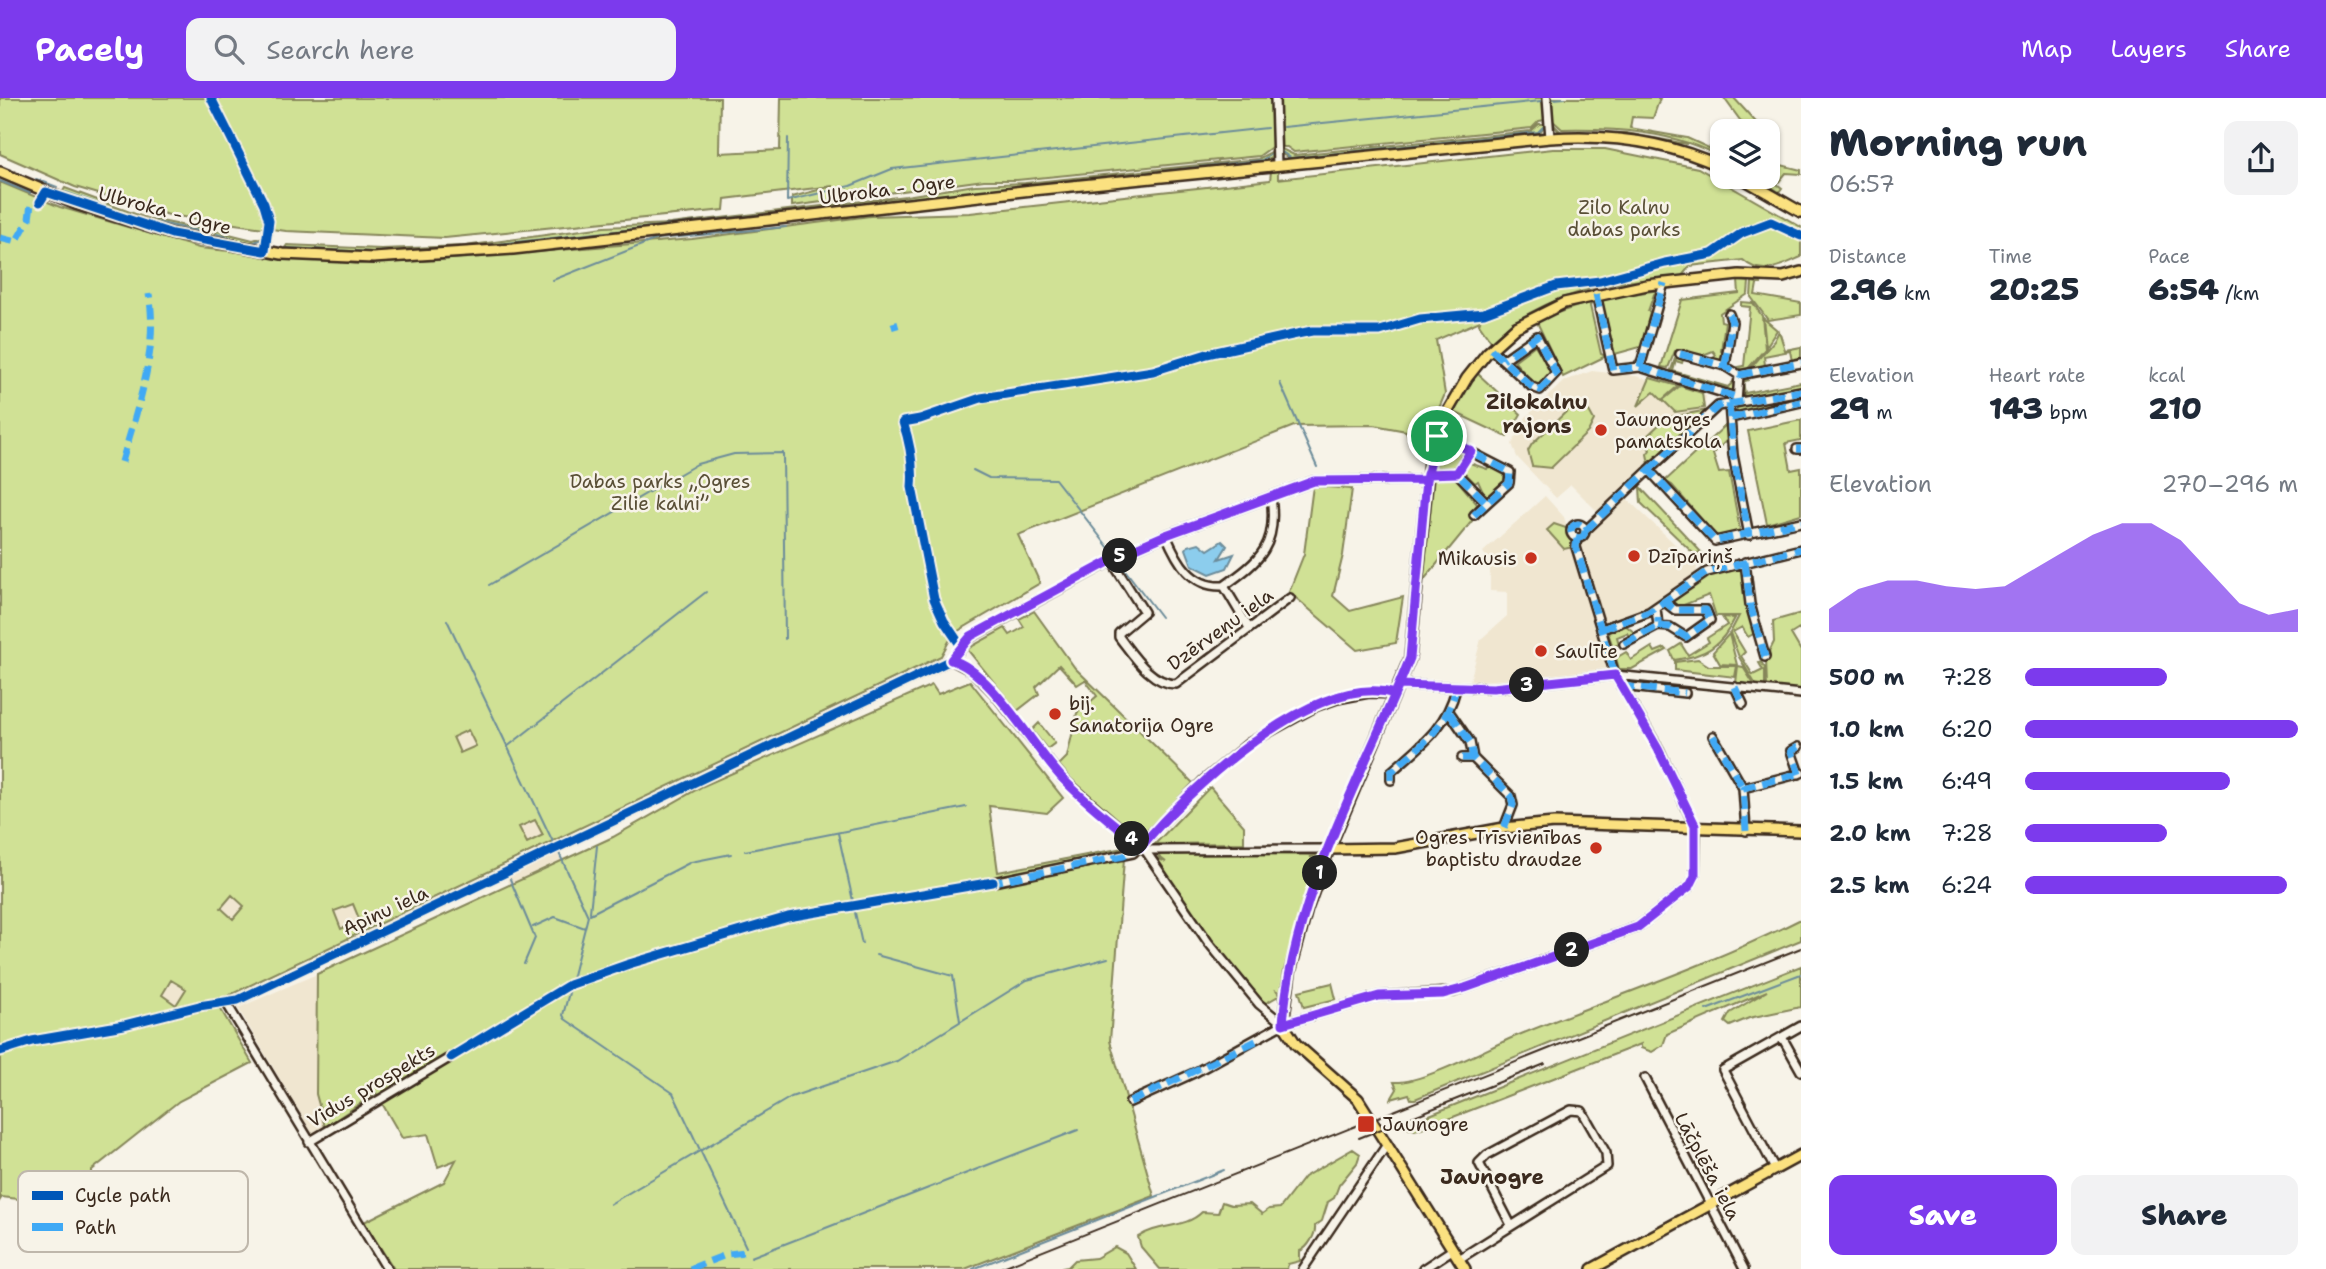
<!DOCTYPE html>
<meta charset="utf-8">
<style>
body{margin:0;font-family:"Shantell Sans",sans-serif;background:#f2f2f3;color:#1f2937;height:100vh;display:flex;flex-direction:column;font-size:26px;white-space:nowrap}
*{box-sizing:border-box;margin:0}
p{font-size:23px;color:#747a83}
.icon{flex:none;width:38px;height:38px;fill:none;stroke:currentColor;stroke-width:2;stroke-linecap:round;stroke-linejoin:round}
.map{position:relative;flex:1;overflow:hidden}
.panel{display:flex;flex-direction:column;background:#fff;width:525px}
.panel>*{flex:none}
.fabs{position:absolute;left:1710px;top:21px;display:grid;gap:14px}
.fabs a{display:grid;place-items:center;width:70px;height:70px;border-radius:14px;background:#fff;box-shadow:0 2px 5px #0004;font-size:35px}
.pin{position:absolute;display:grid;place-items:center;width:60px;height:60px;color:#fff;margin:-30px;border:4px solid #fff;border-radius:50%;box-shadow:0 2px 7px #0007}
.km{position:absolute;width:35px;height:35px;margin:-18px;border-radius:50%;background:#222;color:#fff;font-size:19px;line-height:35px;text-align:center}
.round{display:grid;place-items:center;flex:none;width:74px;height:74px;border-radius:14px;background:#f2f2f3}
.head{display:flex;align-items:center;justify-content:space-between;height:119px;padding:0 28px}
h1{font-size:38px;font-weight:800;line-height:52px}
.stats{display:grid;grid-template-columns:repeat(3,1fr);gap:10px;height:119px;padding:7px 28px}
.stats div{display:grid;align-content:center}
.stats b{font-size:30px;font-weight:800}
.stats small{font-size:19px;font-weight:400}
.stats p{font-size:19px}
.chart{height:196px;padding:14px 28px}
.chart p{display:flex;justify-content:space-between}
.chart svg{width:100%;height:126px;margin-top:7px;fill:#7c3aed;opacity:.7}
.button{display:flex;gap:14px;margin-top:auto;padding:14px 28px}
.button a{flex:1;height:80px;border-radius:14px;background:#7c3aed;color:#fff;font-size:28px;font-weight:800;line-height:80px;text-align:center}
.button a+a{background:#f2f2f3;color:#1f2937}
ul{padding:0 28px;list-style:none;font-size:23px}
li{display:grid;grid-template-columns:112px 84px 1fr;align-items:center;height:52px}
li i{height:18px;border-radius:9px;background:#7c3aed}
header{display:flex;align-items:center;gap:42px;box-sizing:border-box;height:98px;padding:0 35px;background:#7c3aed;color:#fff}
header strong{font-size:33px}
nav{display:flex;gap:38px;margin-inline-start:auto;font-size:24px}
.search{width:490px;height:63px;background:#f2f2f3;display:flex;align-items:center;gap:18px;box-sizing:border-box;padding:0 24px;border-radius:14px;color:#747a83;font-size:26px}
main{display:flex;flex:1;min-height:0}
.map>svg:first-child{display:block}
</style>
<header>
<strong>Pacely</strong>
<div class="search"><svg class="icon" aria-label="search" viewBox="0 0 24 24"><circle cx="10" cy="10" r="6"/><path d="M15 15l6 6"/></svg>Search here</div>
<nav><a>Map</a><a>Layers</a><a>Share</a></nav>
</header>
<main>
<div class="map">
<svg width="1801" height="1171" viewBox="0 0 1801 1171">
<rect width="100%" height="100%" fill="#f7f3e8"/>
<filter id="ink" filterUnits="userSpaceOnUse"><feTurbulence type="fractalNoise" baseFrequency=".0143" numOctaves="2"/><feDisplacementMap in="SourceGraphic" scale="14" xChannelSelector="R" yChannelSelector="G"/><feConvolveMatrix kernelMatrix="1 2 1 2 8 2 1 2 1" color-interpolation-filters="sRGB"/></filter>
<g filter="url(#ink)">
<path fill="#f0e6d0" d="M1592,273l44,5 70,20 -2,16 -106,100 -27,-27 -15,13 -39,-41 -5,-13 14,-27 38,-36z
M1545,398l19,21 43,146 -1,8 -65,9 -71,1 11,-42 26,-23v-24l-17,-1v-28l-7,-11z
M1624,398l73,69 -1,10 -61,40 -32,11 -24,-80z
M468,632l8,16 -16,8 -8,-17z
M535,721l8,17 -16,7 -8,-16z
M557,754l22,46 -51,25 -22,-46z
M232,796l13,12 -12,14 -13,-12z
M353,806l7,17 -19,8 -7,-18z
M317,876l-1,120 9,33 -11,10 -76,-129z
M172,882l14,10 -10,15 -14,-10z"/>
<path fill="#d0e195" stroke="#86865a" stroke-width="2" fill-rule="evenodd" d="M0,0h720l-1,55 61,-3 1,-52h490l2,48 -14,10 -242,24h-33l-192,26v-9l41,-11 -108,13 -1,11 -279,28 -159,-7 -117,-16 -94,-28 -75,-33z
M1278,0h382l-7,20 -21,-1 -2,11 57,10 35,16v4c-47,-27 -106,-30 -160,-29l-10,-9 -1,-19 -6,19 -6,1 -7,7 -238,24 -7,-5h-7z
M1724,0h10l30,33h-16z
M1552,25l9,9 65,1 61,11 -62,-9 -65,-2z
M1539,26h6l-6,10 -248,25 -11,-6 2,-4 12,6 237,-24z
M1768,37l13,14 -3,10 3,6 20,5v4l-15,-1 -9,11 5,4 -3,4 -23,-15h12z
M1553,51h52l93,19 103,59v30c-20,9 -40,20 -58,3l-53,6 -9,11c-69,3 -138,16 -190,64l-12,-17 1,-3 -44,19 9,54 -24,57h-7l-8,-20 -32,-6 -80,1 -276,109 22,48 -87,51 -12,22 -722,344 1,8 32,55 -73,38 -87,69 1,38 -91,-11 -2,3v-1018l60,25 139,41 159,16 80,-4 254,-21 178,-23 100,-3 300,-33 1,-8 7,-1v8zM468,632l8,16 -16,7 -7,-16zM535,722l8,15 -16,8 -8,-16zM232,797l12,11 -11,13 -12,-11zM353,806l7,17 -19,8 -7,-18zM171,882l15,9 -10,16 -14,-10z
M1273,53l-2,7 -6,3 -826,90 -60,2 -95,-4 3,-4 94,4 84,-3 139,-19 66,-3 236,-28 69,-11 50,-2 233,-24z
M65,90l81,30 65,13 1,3 -7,1 -61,-14 -82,-28z
M217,133l36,9 10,-3 -11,8 -38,-9z
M1738,183l11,1 -1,12 -28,19 1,8 4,1 -4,29 5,1 -2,11 -12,-3 -1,-2 5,-3 -3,-4 -15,6 -23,-6 -7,17 -7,-1 21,-67 57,-7z
M1752,184l10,2h-5l-2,11 46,8v12l-33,5 -17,-23z
M1659,192l-5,4 -6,17 6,2 -10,33 -29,8 -14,-55z
M1593,203l-3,5 11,48 5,2 -43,21 -27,-57z
M1741,204l12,1 9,13 3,33 -20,23 -12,-4 11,-2 6,-59 -9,-1z
M1763,220l14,12 -11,17z
M1779,233l6,19 16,-3v12l-9,2 -2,-10 -26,5 1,10 -17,5 26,-30z
M1535,247l16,26 -10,14h-6l-21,-24z
M1676,258l8,1 -2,6 -6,-2 -3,10 55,16 6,-6 -1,12 -59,-18 -3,-5z
M1476,274l45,42 -14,23 -53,-25z
M1748,278v4l-5,2 2,11 56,-11v5l-55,10 -7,-9 3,-10z
M1650,280l28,8 -16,14 -8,-8 -16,14z
M1680,288l22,7 2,15 -29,4 -12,-12z
M1799,296l2,7 -64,13 -1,-8z
M1581,308l8,5 5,9 -6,12 -37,36 -19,-2 -4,-15 4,-7 36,-34z
M1708,312l-59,54 -2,-10 3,-4 -6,-11 22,-21z
M1801,322v20l-15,3 5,27 10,-2v46l-34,10 -19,-93z
M1728,325l2,14 -17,17 6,19 10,-1 11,58 -22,9 -8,-5 1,-4 -39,-45 -7,-4z
M1443,341l22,14 -8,15 -23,3z
M1467,364l20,7 3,-5 16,9 -4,13 -16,13 -8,-18 -3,2 -13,-13z
M1454,378l23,28 -5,17 -49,60 11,-103z
M1313,388l39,3 -9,66 -10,41 17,15 53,-14 -7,46 -39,7 -68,-58 15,-38z
M1640,389l61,65 -7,2 -53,-51z
M1554,426l12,4 7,19 -9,2 -17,-19z
M1739,469l4,3 6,46 6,17 -7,4 -6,-10 -9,5 12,20 -4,4 12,19 10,-5 -4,-7 2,-1 4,6v19l-9,-2 -17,-28 -9,-24 9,-17h-23l-7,-21 -33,13 -9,-6 41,-28z
M1034,513l41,57 118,115 -53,55 -69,-59 -12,-14 8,-8 10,-44 20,-17 -12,-16 -8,5 -18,-20 -23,22 3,7 -22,17 -50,-62 38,-21 5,7 14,-8 -5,-8z
M1801,515v19l-2,-3 -8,5 10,17v40l-34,-4 -1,-29 8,-16 -1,-21z
M1722,519l13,1c-14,29 -30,38 -61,42l-4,-9 11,-7 7,11 21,-13 -2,-4 20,-13z
M1624,526l11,9 -5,5 -3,-5 -10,4 2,7 -6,3 -6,-17z
M1729,536l8,31 -17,-1 -7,-12z
M1652,549l3,5 10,-4 2,2 -35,19h-13l-3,-11 10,-6 5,8z
M1698,561l11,7h28l-2,11 -60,-7v-8z
M1738,568l5,1 12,19 -19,-3z
M970,583l93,117 -16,15 -58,-7 9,66 125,-24 4,-5 8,9 -11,7 -14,182 44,155 -189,73h-571l-30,-47 80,-40 12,-22 -18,7 -10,-33 -26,4 -26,-45 -51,34 -9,-33 1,-120 296,-137 90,-51 229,-101 6,9z
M1039,625l16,20 -8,6 -15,-19z
M1210,689l34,39v17l-89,1z
M1163,754l157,3 -10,2 12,2 -31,94 -8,37 -1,3 -5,-2 3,4 -14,8 -6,-4 -49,-56 -54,-80v-5l9,4 -8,-6z
M1801,821v21l-386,159h-4l-2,-5 -18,5 6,-10 -3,-7c26,2 88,-31 115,-43 97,-40 197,-72 292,-120z
M1801,868v41l-52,11 -19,8 -5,-4 5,-9 37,-22 -100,43 -4,11 -11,7 -11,-4v-4l-193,75 -33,11 -8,-3v-3z
M1332,885l4,16 -32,8 -5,-16z
M1353,1051l7,5 -3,9 -18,22 -5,13 -6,4 -6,19 -7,5c1,8 -7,22 -15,25v10l-12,3 -1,5h-127l-19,-22 -3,-10c21,-14 47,-8 64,-25l16,1 4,-11 9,3 19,-1 12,10 7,-5 11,-1 24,-31z
M1115,1149l11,6 10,16h-79l11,-2 7,-7 21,-2z"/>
<path fill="#8ccded" stroke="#6c8c9a" stroke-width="2" d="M1222,443l5,5 -8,13 15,-5 -7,14 -17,6 -18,-9 -6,-16 2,-3 11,-3 9,7z"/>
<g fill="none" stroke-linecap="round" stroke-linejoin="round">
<path stroke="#6c8c9a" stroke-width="2" d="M1554,1l11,-1
M1283,29l258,-26
M788,40l-1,63 63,-15 42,-17 375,-41
M1282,54l9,6 247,-26 5,-5
M36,81l21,8
M0,83l30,12
M66,94l80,28 57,12
M217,136l35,9 8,-3
M286,150l85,4 64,-2
M452,151l810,-89 9,-6
M553,182l104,-41 129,-12
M1280,285l37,84
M973,372l16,8 66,1 57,73
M1119,464l42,55
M489,487l208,-121 37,-10 49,-1 2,186
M447,522l107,224
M507,649l199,-155
M838,735l15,68
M745,753l221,-44
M510,781l25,59 -11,26
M854,810l8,36
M590,814l7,-66
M590,816l101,-52 40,-8
M533,829l22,-10 30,11
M876,857l77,21 7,45
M570,891l-7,26 2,4 108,74 73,154
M1706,912l95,-36
M509,918l63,-37 16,-63 -29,-63
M610,1106l181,-107 106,-36 130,-81 81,-22
M751,1159l327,-127
M973,1171l251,-99"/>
<g stroke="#3b2a1e" stroke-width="12">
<path id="minor" d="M211,0l53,106 5,17 -4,30
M1275,0l2,67
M1547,0l3,40
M1596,196l17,76 27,-3 96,30
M1491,251l41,38 8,3 16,-17 -19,-37 -34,24
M1680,256l45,12 14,9 62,-12
M1725,268l7,-44 -3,-8
M1640,269l24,-84
M1737,304l2,-27
M1729,306l4,51 16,80
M1731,320l70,-16
M1437,338l5,1 68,35 -1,11 -22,20 -30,-30 13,-22
M1797,351h4
M1649,372l69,-64 83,-15
M1427,376l30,-1
M1474,417l13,-12
M1571 433a7 7 0 1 1 14 0a7 7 0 1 1-14 0Z
M1585,433l64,-61 66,71 86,-19
M1166,437c11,26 25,53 58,51 37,-26 54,-41 47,-89
M1111,462l33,52 -25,21v4c14,18 32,47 57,47l114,-86
M1745,464l5,42 15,53
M1224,488l25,42
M1658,528l12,1 16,10 24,-17 -4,-10h-31l-10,-8
M1602,531l47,-17 58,-40 94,-23
M1624,546l34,-18 -2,-18
M951,562l20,-23 159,-86 36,-16 148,-54 112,-1
M951,562l21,11 22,22 68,85 83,72 63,92 51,62 24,20
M1399,587l94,3 122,-13 186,19
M1621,588l64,7
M1735,589l8,17
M1450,615l20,29 3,16
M1713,638l30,52
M1798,649l-7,4 8,23
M1462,660h11l38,38 2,9 -9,23
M1391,682v-8c29,-26 55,-43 65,-83
M1746,733l-3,-43 58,-15
M1145,752l184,-1
M993,784l140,-29 70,-72 46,-38 68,-37 20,-7 32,-6 26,1
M227,906l160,265
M136,924l63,-16 39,-6 713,-340
M1782,939l19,34
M1645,980l99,191
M1130,1004l66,-30 87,-48 96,-28 74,-4 185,-65 52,-41 5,-10 1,-47 -37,-80 -44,-74 -39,-128 1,-8
M309,1044l142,-85
M1775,1071l-52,-99 78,-44
M1459,1161l148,-93 -1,-13 -24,-42 -11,-1 -84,45 -8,8 32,62
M1303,1171l83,-123
M1423,1171l29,-19"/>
</g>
<g stroke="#3b2a1e" stroke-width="14">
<path id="major" d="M0,74l76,32 96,30 110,20 91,4 140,-9 519,-59 518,-52c60,-4 117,3 172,29
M1740,79l61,35
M1329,751l66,-1 109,-20 50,-5 247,8
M1465,1171l-107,-170 -62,-55 -13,-20 7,-52 17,-63 22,-60 81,-191 19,-197 13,-40 25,-43 20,-25 29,-26 48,-24 83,-18 92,-10 44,2 18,-5
M1592,1171l209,-114"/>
</g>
<use href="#minor" stroke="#f7f3e8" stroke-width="7"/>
<use href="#major" stroke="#fbe180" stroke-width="9"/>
<path stroke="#3b2a1e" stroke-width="2" d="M1359,1040l186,-74
M998,1171l803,-321"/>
<path stroke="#3fa9f5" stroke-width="7" stroke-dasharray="14 7" stroke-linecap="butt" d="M0,140l16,4 13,-23 2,-15
M1596,196l17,76 27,-3 96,30
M894,224l2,7
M1491,251l41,38 8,3 16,-17 -19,-37 -34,24
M1680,256l45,12 14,9 62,-12
M1725,268l7,-44 -3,-8
M1640,269l24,-84
M1729,306l4,51 16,80
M1731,320l70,-16
M1437,338l5,1 68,35 -1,11 -22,20 -30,-30 13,-22
M1797,351h4
M122,364c15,-53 37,-112 27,-168
M1649,372l69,-64 83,-15
M1427,376l30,-1
M1474,417l13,-12
M1571 433a7 7 0 1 1 14 0a7 7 0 1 1-14 0Z
M1585,433l64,-61 66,71 86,-19
M1577,441l-1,8 39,128
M1745,464l5,42 15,53
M1658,528l12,1 16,10 24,-17 -4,-10h-31l-10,-8
M1602,531l47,-17 58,-40 94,-23
M1624,546l34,-18v-8
M1621,588l64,7
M1735,589l8,17
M1450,615l20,29 3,16
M1713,638l30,52
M1798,649l-7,4 8,23
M1462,660h11l38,38 2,9 -9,23
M1391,682v-8c29,-26 55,-43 65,-83
M1746,733l-3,-43 58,-15
M989,785l135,-27 17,-9
M1308,920l71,-22 74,-4 185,-65 52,-41 5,-10 1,-19
M1130,1004l126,-61
M690,1171l38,-15 18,-2"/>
<g stroke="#f7f3e8" stroke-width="13">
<path id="cycleway" d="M40,104l6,-10 126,42 93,17 4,-30 -5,-17 -53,-106
M0,953l32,-10 92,-16 75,-19 39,-6 713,-340 10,-14 -17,-25 -10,-22 -22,-112c2,-23 -2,-44 -9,-65l17,-3 61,-21 172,-27 54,-17 85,-19 20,-4h68l40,-12 64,-6 72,-27 44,-5 65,-18 47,-9 30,-21 29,-11 30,14
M451,959l118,-72 60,-21 159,-47 205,-35"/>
</g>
<use href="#cycleway" stroke="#0057b8" stroke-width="9"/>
</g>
</g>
<g fill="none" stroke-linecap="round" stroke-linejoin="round" filter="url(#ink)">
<g stroke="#fff" stroke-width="14">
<path id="route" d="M1437,338l-11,44 -16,178c-47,118 -118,237 -127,366l96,-28 64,-2 22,-6 173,-61 52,-41 5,-10v-51l-37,-76 -43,-74 -122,13 -94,-3 -4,9c-79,-24 -209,97 -254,153 -26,-23 -54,-43 -77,-67 -29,-29 -74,-111 -113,-120l20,-24 158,-85 37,-16 148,-54 112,-1 1,-6 30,-1 14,-22 -34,-15"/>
</g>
<use href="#route" stroke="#7c3aed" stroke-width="9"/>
</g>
<g fill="#c8321e" stroke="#f7f3e8" stroke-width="2.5">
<circle cx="1601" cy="332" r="7"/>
<circle cx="1634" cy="458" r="7"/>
<circle cx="1531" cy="460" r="7"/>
<circle cx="1541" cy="553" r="7"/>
<circle cx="1055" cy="616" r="7"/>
<circle cx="1596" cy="750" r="7"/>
<rect x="1357" y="1017" width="18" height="18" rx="3.5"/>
</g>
<g text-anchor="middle" stroke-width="5" stroke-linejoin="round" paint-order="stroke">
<g font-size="19" fill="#3b2a1e" stroke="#f7f3e8">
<text transform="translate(887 91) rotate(-7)" y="7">Ulbroka - Ogre</text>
<text transform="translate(165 112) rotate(15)" y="7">Ulbroka - Ogre</text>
<text transform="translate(1220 531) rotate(-36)" y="7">Dzērveņu iela</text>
<text transform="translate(385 812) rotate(-25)" y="7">Apiņu iela</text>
<text transform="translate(371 987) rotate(-31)" y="7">Vidus prospekts</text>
<text transform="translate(1708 1068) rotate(62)" y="7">Lāčplēša iela</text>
</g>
<g font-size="19" fill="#594f36" stroke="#f7f3e8">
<text x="1624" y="116">Zilo Kalnu<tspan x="1624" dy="22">dabas parks</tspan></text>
<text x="660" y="390">Dabas parks „Ogres<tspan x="660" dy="22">Zilie kalni”</tspan></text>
</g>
<g font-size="19" fill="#3b2a1e" stroke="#f7f3e8" text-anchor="start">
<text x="1615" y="328">Jaunogres<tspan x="1615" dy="22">pamatskola</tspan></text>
<text x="1648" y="465">Dzīpariņš</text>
<text x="1517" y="467" text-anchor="end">Mikausis</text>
<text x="1555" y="560">Saulīte</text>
<text x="1069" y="612">bij.<tspan x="1069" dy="22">Sanatorija Ogre</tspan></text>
<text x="1582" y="746" text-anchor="end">Ogres Trīsvienības<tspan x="1582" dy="22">baptistu draudze</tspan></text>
<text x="1382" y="1033">Jaunogre</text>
</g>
<g font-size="21" font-weight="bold" fill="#3b2a1e" stroke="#f7f3e8">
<text x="1537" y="311">Zilokalnu<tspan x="1537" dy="24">rajons</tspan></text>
<text x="1492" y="1086">Jaunogre</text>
</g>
</g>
<rect x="18" y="1073" width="230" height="81" rx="10" fill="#f7f3e8" stroke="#bfb7ab" stroke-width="2"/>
<rect x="32" y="1093" width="31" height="9" fill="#0057b8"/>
<rect x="32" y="1125" width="31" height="8" fill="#3fa9f5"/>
<g font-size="19" fill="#3b2a1e">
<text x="75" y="1104">Cycle path</text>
<text x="75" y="1136">Path</text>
</g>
</svg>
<div class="fabs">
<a><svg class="icon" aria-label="layers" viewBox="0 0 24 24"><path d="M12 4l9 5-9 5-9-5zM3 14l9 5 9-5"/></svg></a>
</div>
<div class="pin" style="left:1437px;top:338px;background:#1e9e55"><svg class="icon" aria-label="arrive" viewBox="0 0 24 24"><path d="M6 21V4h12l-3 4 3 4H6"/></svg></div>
<b class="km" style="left:1320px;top:775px">1</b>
<b class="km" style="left:1572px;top:852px">2</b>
<b class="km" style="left:1527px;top:587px">3</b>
<b class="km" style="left:1132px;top:741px">4</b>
<b class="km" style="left:1120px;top:458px">5</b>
</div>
<section class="panel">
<div class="head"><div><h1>Morning run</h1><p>06:57</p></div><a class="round"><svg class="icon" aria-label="share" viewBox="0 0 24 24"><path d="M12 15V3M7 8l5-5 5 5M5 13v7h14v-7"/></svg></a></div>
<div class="stats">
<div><p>Distance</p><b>2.96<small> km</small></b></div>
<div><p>Time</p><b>20:25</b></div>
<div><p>Pace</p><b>6:54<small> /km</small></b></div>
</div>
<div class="stats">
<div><p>Elevation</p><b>29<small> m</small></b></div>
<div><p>Heart rate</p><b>143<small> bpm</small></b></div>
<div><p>kcal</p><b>210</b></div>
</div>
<div class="chart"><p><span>Elevation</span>270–296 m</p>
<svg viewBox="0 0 160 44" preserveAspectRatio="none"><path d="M0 44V36L10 29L20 26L30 26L40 28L50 29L60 28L70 22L80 16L90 10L100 6L110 6L120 12L130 23L140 34L150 38L160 36V44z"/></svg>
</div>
<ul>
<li><b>500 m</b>7:28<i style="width:52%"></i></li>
<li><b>1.0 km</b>6:20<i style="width:100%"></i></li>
<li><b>1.5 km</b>6:49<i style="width:75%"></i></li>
<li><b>2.0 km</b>7:28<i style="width:52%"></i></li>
<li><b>2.5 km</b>6:24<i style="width:96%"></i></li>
</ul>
<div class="button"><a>Save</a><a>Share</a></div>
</section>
</main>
